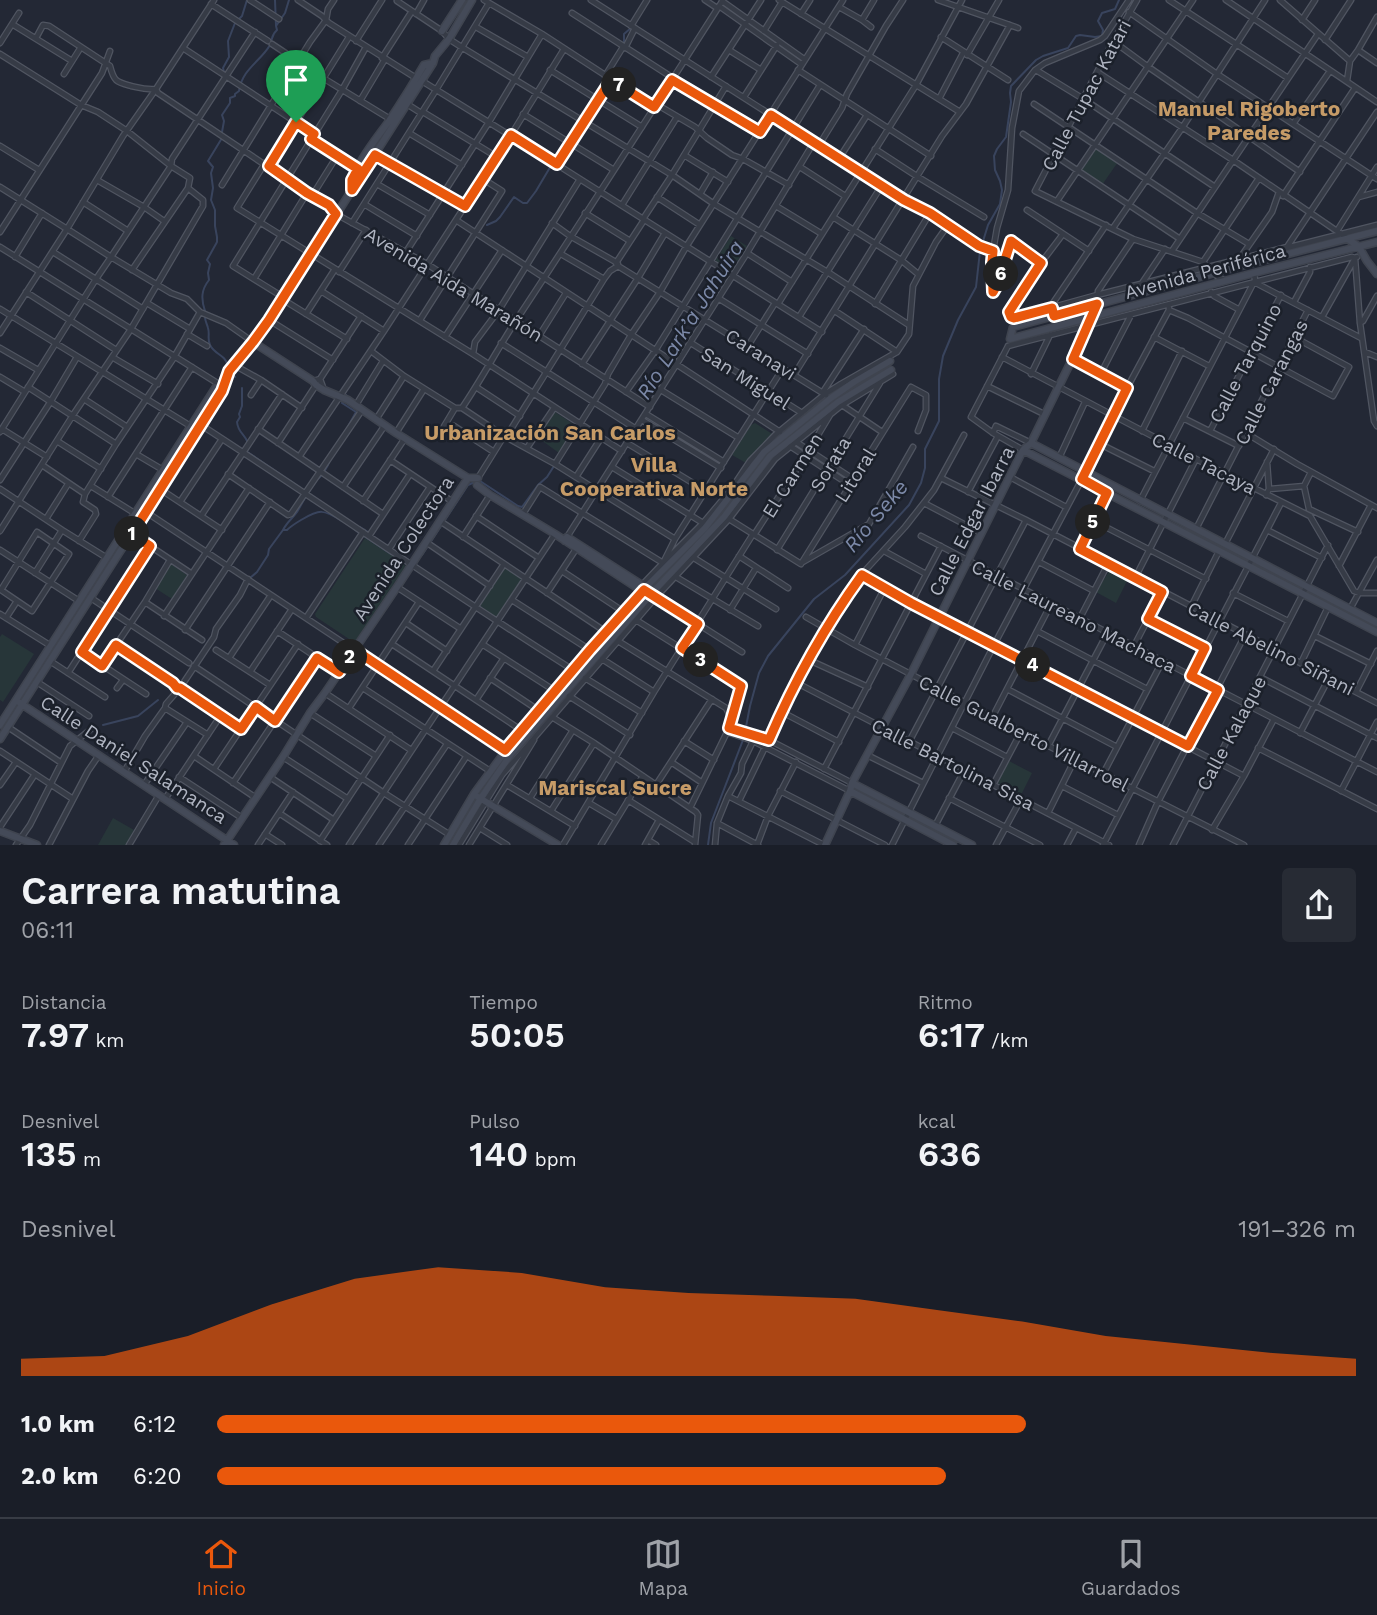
<!DOCTYPE html>
<html lang="es">
<meta charset="utf-8">
<style>
body{margin:0;font-family:"Work Sans",sans-serif;background:#272b34;color:#f1f3f6;height:100vh;display:flex;flex-direction:column;font-size:26px;white-space:nowrap}
*{box-sizing:border-box;margin:0}
p{font-size:23px;color:#9fa2a8}
.icon{flex:none;width:38px;height:38px;fill:none;stroke:currentColor;stroke-width:2;stroke-linecap:round;stroke-linejoin:round}
.map{position:relative;height:845px;overflow:hidden}
.sheet{display:flex;flex-direction:column;background:#1a1e28;flex:1}
.sheet>*{flex:none}
.pin{position:absolute;display:grid;place-items:center;width:60px;height:60px;color:#fff;margin:-72px -30px;border-radius:50% 50% 50% 0;rotate:-45deg;box-shadow:0 0 7px #0007}
.pin .icon{rotate:45deg}
.km{position:absolute;width:35px;height:35px;margin:-18px;border-radius:50%;background:#222;color:#fff;font-size:19px;line-height:35px;text-align:center}
.round{display:grid;place-items:center;flex:none;width:74px;height:74px;border-radius:7px;background:#272b34}
.headline{display:flex;align-items:center;justify-content:space-between;height:119px;padding:0 21px}
h1{font-size:38px;font-weight:600;line-height:52px}
.stats{display:grid;grid-template-columns:repeat(3,1fr);gap:10px;height:119px;padding:7px 21px}
.stats div{display:grid;align-content:center}
.stats b{font-size:35px;font-weight:600}
.stats small{font-size:19px;font-weight:400}
.stats p{font-size:19px}
.chart{height:196px;padding:14px 21px}
.chart p{display:flex;justify-content:space-between}
.chart svg{width:100%;height:126px;margin-top:7px;fill:#ea580c;opacity:.7}
ul{padding:0 21px;list-style:none;font-size:23px}
li{display:grid;grid-template-columns:112px 84px 1fr;align-items:center;height:52px}
li i{height:18px;border-radius:9px;background:#ea580c}
.dock{display:flex;justify-content:space-around;align-items:center;height:98px;border-top:2px solid #383c45;background:#1a1e28;font-size:19px;color:#9fa2a8}
.dock a{display:grid;justify-items:center;gap:4px}
.dock .on{color:#ea580c}
.map>svg:first-child{display:block}
</style>
<div class="map">
<svg width="1377" height="845" viewBox="0 0 1377 845">
<rect width="100%" height="100%" fill="#232835"/>
<path fill="#273639" d="M1095,147l23,15 -16,23 -22,-15z
M731,236l16,10 -16,25 -16,-10z
M555,412l21,14 -17,27 -22,-16z
M755,423l19,12 -28,28 -14,-8 19,-30z
M365,538l39,25 1,4 -49,73 -4,1 -36,-24 -1,-3z
M171,564l16,11 -15,24 -17,-11z
M505,567l17,13 -26,37 -17,-12z
M1110,570l18,9 -12,24 -20,-11z
M2,634l32,20 -31,48 -3,-2v-63z
M1009,761l23,12 -11,22 -24,-12z
M113,818l21,12 -8,15h-28z"/>
<g fill="none" stroke-linecap="round" stroke-linejoin="round">
<path stroke="#39445d" stroke-width="2" d="M275,0l1,26
M624,44v-10l7,-6
M224,72l-1,-4 6,-11 -1,-16 7,-18 7,-7 5,-16
M222,132l2,-11 -2,-6 8,-12v-5l5,-2v-2l4,-3c3,-22 22,-30 31,-46 3,-7 1,-10 7,-15l-1,-4 9,-13 4,-13
M556,161l24,-36
M487,225l9,-4 4,-4 14,-20 9,6h4l9,-12 16,-27
M384,243v1l40,21
M205,311c-4,-12 -4,-21 4,-31l-1,-7 2,-9 -3,-4 10,-18v-5l-2,-11v-16l-4,-10 2,-12 -2,-15 2,-6 -5,-6 14,-23
M205,317c0,4 2,7 3,11 2,6 -1,11 2,17 5,10 15,9 18,21
M680,363l8,-13
M232,373l3,4
M242,388v18l-3,8 1,3 -3,5c1,11 8,12 11,21
M345,432l11,-20 -14,-9 4,-8
M625,447l4,-3 44,-71
M246,451l56,38
M315,481c7,-4 13,-15 16,-23
M600,489l12,-19
M347,523l12,10
M360,527l8,5
M283,530c4,-8 9,-11 14,-18 3,-5 5,-9 8,-14
M364,536l27,18
M570,536l27,-42
M422,555l46,-70 9,-4h3l38,25 4,1 16,-22 9,-8 7,-11
M250,578l7,-6 11,-17 1,-6 14,-19h4c4,-4 9,-7 14,-10 19,-11 22,-11 41,1
M103,725l35,-9 20,-16
M745,732l5,-26 9,-33 9,-17 46,-57 31,-24 64,-70 12,-22 4,-15v-19l14,-28v-42l4,-23 15,-36 18,-33 4,-36 8,-26 12,-21 2,-14 -2,-9 -5,-11 -1,-14 3,-7 9,-12 5,-35 -1,-9 1,-7 25,-26 7,-4 25,-8 8,-12 4,-1 15,2 7,-1 1,-6 -5,-9 4,-8 13,-4 4,-9
M386,785l9,-13
M708,845l3,-22 32,-83"/>
<g stroke="#505561" stroke-width="7">
<path id="street" d="M250,0l29,19
M298,0l24,16 7,7 87,55
M398,0l-1,1 45,30 7,8 14,9 209,127 42,29 115,69 80,52
M484,0l58,34 112,73
M591,0l313,200 26,13 18,12
M705,0l12,8
M779,0l181,112
M938,0l80,28
M1137,0l-26,45 -76,146 98,48 70,23 11,12 11,7
M1169,0l119,78
M1226,0l151,102
M1280,0l70,61
M722,1l82,58
M211,4l57,37
M719,6l82,58
M839,7l23,13 12,-20
M1129,12l88,62 160,105
M572,13l101,65
M416,14l8,-14
M801,14l9,-14
M862,20l9,7
M1302,20l13,-20
M12,24l60,37
M631,26l16,-26
M476,27l52,30
M764,31l18,-29
M941,37l67,43
M36,38l7,-13 6,1 61,40c4,16 7,16 21,20 9,2 15,4 25,3
M1325,40l26,-40
M356,41l26,-41
M1113,41l34,25 153,106
M0,43l19,-30
M272,44l51,34 67,41
M183,48l131,86
M625,48l10,-20
M729,50l32,20
M1358,50l19,13
M0,54l81,51 17,7 29,19 44,35 19,12 -2,10 -56,82
M967,55l32,-55
M382,58l30,-47
M550,70l92,57
M798,70l133,86
M1036,70l49,30 130,87
M1097,72l136,88 114,78
M64,74l17,-27
M605,76l18,-29
M711,77l50,-77
M672,80l88,52
M422,81l131,81 269,170
M1347,81l3,-20 8,-11 19,-33
M156,89l2,4 149,100 22,12 7,9 91,50 223,143
M744,97l33,-52
M939,99l24,-46
M360,101l25,-42
M407,104l14,9
M656,104l39,23 12,11 25,17 11,4 46,26
M1034,104l163,109 52,31
M423,112l74,45
M523,114l91,56
M1293,124l37,-53
M409,133l53,32
M1023,134l157,105
M311,140l46,29
M819,145l23,-37 5,-14 39,-68 17,-26
M0,146l39,24
M875,149l43,28 66,40
M375,155l90,51
M684,155l44,27
M840,157l27,-42
M265,163l-28,45 236,146 149,97
M557,165l55,-85
M269,166l80,-129
M800,167l45,29
M97,180l47,27 20,14
M377,184l53,31
M222,185l88,-143 16,-22 2,-11 6,-9
M0,187l67,42 56,-93 33,-47 58,-89
M700,194l13,-22
M312,196l25,-40
M1283,196l72,-108
M657,197l43,28
M1359,197l18,-5
M1057,201l136,-201
M83,202l45,29
M364,204l53,32
M622,205l55,-88
M776,206l46,28
M1027,210l62,41
M585,213l45,28
M833,217l68,43 17,14
M643,219l29,-44 54,-89
M456,220c108,71 216,141 324,212
M352,223l84,-133 53,-87
M1113,228l69,-100 83,-128
M1337,231l40,-64
M0,232l102,-159 8,-22
M1063,234l-22,29 -32,49 2,5 3,1 83,-23 190,-48 90,-135
M0,247l222,139
M1286,248l91,-23
M1172,251l146,-217
M53,252l90,57
M406,252l83,-130 53,-88
M747,253l45,29
M561,254l43,25
M15,257l27,-44
M1357,257l-2,1 5,65 14,98 3,5
M1240,258l32,-46 7,-20
M1203,262l56,-84
M616,263l28,-43
M618,266l208,129
M339,272l27,-42
M254,279l53,-86
M1254,282l107,56
M321,291l63,40
M994,291l3,-6 14,-44 30,22
M26,292l90,58
M993,292l-1,-30 1,-11 4,-23 11,-38 4,-62 7,-37 16,-21 10,-7 55,-23 5,-4 24,-36
M1211,292l3,4 24,13
M1134,295l31,-46
M283,297l-50,-31 109,-176 24,-43
M718,298l90,56
M282,299l65,40
M1294,302l16,-30v-5
M147,303l43,26
M778,304l138,-219 46,-85
M875,304l55,-91
M1097,304l1,-13 35,-52
M1169,308v2l19,8 145,78 16,-29 -55,-30
M0,309l192,118
M1052,309l1,-6 53,-78
M835,311l62,41
M306,314l29,-45
M799,317l83,-132
M1322,317l32,-57
M269,320l64,40
M420,320l82,-129 -19,-12
M1360,323l3,-2 14,-25
M0,333l67,-104 44,28 -15,22 -96,153
M187,334l20,12
M539,336l27,-43
M445,337l57,-87
M1154,337l55,29
M253,342l-27,-19 -26,-11 -13,-13 -16,-6 -60,-36 60,-91 1,-7 83,-127
M501,343l135,86
M691,343l111,70
M748,346l27,-43
M1008,346l344,-89 3,1
M1008,346l-37,71 22,16 30,17
M0,348l38,22
M371,351l33,25 51,32h7l42,28 51,28 120,75
M1365,352l12,5
M473,354l2,-12 24,-32 81,-131
M112,357l46,27
M1002,357l194,102 114,57 44,75 5,2h18
M1073,359l54,29
M582,364l56,-86 27,-45
M234,365l27,15 41,28
M1101,373l30,-58
M1031,374l19,-39
M794,375l148,-239 24,-32 44,-79
M0,377l25,15
M320,379l41,-63
M313,381l7,-2 4,11
M987,386l57,28
M28,387l88,57
M476,387l44,29
M661,390l78,48
M626,392l29,-41 165,-266
M823,392l41,-63
M251,395l10,-15
M84,399l43,28
M356,405l27,-44
M842,405l40,27
M462,408c19,-28 35,-58 53,-86 71,-107 139,-214 208,-322
M646,414l78,48
M377,418l27,-42
M1183,418l56,28
M642,420l79,48
M201,425c125,81 247,166 372,245
M454,426l40,26
M2,429l45,28
M258,429l125,85
M1142,431l40,-80
M1210,431l71,-136
M396,433l28,-44
M440,433l15,-25
M993,433l3,-7 35,17
M1246,433l51,31 80,44
M57,441l44,28
M796,442l57,37
M278,443l38,-58
M627,443l79,48
M1100,444l54,27
M790,446l60,39
M527,448l27,-40
M136,454l27,16
M299,457l85,-126 127,-196 53,-86
M1059,458l26,-56
M390,460l63,42
M1267,462l2,27
M555,464l50,-80 3,-10 23,-39 29,-43 26,-45 157,-247
M42,465l43,29
M612,467l91,56
M228,474l60,41 3,-1 71,-104
M576,477l25,-39
M1010,477l56,30
M478,478l26,-42 4,-2 96,-155 6,-8 8,-5v-2l-4,-3 -44,-25 -18,-13
M941,478l85,42 351,183
M0,480l51,-79 26,-44
M91,486l45,28
M1304,486l5,23
M343,487l42,-62
M0,489l62,41 45,28
M160,489l62,41
M968,492l30,-56
M1266,495l3,-6 35,-3 7,-14
M108,497l84,-130
M363,501l42,-63
M1140,501l115,-221 -1,-7
M180,502l42,-63
M924,503l57,30
M1309,509l49,23
M146,512l359,238
M523,514l17,-27 123,76 40,-40 27,-32 20,-30 25,-26 50,-41 16,-10 56,-32 12,-18 4,-48 23,-44 12,-17 31,20 14,6
M201,516l81,-122
M476,516l63,42
M46,519l22,-35
M729,519l72,45
M440,521l166,111
M1094,521l112,58
M1196,529l112,-219
M1267,530l55,28
M0,531l73,-116 58,-86 72,-123v-6l-15,-12
M37,532l32,22 -37,57 -31,-21z
M132,534l60,40
M754,535l55,-85 21,-35
M369,536l41,-62
M921,536l456,236
M463,537l27,-42
M567,537l180,-284 67,-111
M79,541l17,-27 -1,-4 -12,-8 2,-8 31,-50 57,-85 27,-47
M426,542l64,44
M1225,544l49,-95
M389,549l41,-62
M1080,549l27,-56
M0,550l79,51
M777,550l103,-167
M884,551l42,23
M739,556l49,32
M694,558l82,51
M1039,562l55,29
M801,563l68,-39 44,-77
M801,564l110,-177 15,8v15l-8,21
M1339,566l32,-61
M562,571l62,41
M35,573l27,-43
M861,575l50,28 333,173
M676,577l82,49
M1135,578l61,-119
M642,585l21,-22 12,-24 108,-171
M397,587l64,42
M547,593l29,-44
M1233,593l55,28
M654,596l88,56
M91,598l98,65
M512,600l78,50
M145,602l57,38
M1191,607l28,-56
M1350,609l27,-49
M730,610l26,-42
M0,614l51,32
M164,616l85,-128
M806,617l49,28 166,87 223,113
M6,618l11,-17
M306,618l57,-86
M1080,618l28,-54
M1148,619l57,29
M636,620l105,66 -6,22 -4,10
M406,623l41,28
M185,630l85,-128
M277,631l62,41
M1037,631l110,58
M1315,636l56,28
M618,641l108,67 5,10 -2,10 -39,80
M392,644l129,86
M482,644l73,47
M116,645l57,38 4,5h3l61,41
M855,645l29,-56
M1134,646l28,-54
M216,650l54,35
M82,652l64,42
M229,658l42,-63
M602,659l52,33
M809,660l59,27
M50,661l55,36
M1301,663l27,-56
M102,666l43,-64 25,-42
M194,666l190,127 66,42
M433,671l71,-107
M250,672l42,-63
M68,673l82,-127
M1260,677l117,61
M490,678l48,32
M585,678l57,35
M37,682l52,34
M797,683l312,162
M117,688l6,-8
M363,688l127,83
M1007,689l110,58
M1356,692l21,-41
M325,693l86,57
M569,696l61,39
M476,700l28,-42
M165,708l43,27
M349,708l70,-106
M782,712l57,30
M310,713l66,43
M993,716l58,-112
M552,717l42,26 102,69 2,3 -3,30
M8,727l52,35
M729,728l40,12 83,43
M952,728l55,29
M727,732l26,9 97,50
M1300,733l29,-55
M684,741l30,19
M909,742l117,-222
M1048,746l60,-114
M1258,748l119,61
M0,751l73,48
M867,755l56,28
M194,756l62,42
M283,757l65,42
M671,762l30,20
M214,769l84,-125
M824,769l117,-223
M124,772l21,-36 20,-28 1,-4 14,-16 34,-51 2,-8 24,-34 8,-16
M1103,774l59,-112
M179,777l63,41
M270,777l64,43
M233,783l84,-125
M0,785l16,-23
M144,785l43,-63
M507,785l68,41
M656,785l56,-86
M993,785l28,-53
M1062,786l56,29
M780,791l105,54
M1341,791l36,-69
M728,796l96,49
M530,798l43,-68
M949,798l91,47
M165,799l56,-84
M628,800l67,42
M739,801l43,-89 44,-84 14,-23 21,-30 44,-48 29,-37 30,-55
M589,803l27,16
M551,811l43,-68
M279,813l48,32
M1048,813l27,-54
M717,823l41,22
M935,826l29,-55
M0,827l35,-53
M480,828l27,17
M1212,830l32,-54 30,-57
M265,834l17,11
M648,840l8,5
M320,841l70,-106
M16,845l14,-20 40,-79 21,-17
M49,845l39,-74 11,-16
M129,845l30,-50
M258,845l35,-53
M349,845l206,-311
M379,845l68,-101
M408,845l58,-88
M459,845l43,-70 154,-178 73,-78 46,-60 67,-54 51,-31
M469,845l65,-105
M563,845l91,-153 99,-158
M601,845l42,-69
M645,845l14,-25
M715,845l2,-22 11,-27 13,-23 1,-9 12,-25
M757,845l11,-29 28,-54
M892,845l102,-200 88,-166 45,-91 42,-78
M996,845l25,-46
M1067,845l9,-17
M1103,845l178,-342
M1139,845l19,-43 87,-167
M1173,845l155,-300"/>
</g>
<g stroke="#3f444f" stroke-width="9">
<path id="secondary" d="M442,31l20,-31
M352,187c1,-21 25,-49 37,-66 12,-18 24,-37 35,-56l9,-2
M1377,231l-140,36 -224,60 -3,12 244,-66 123,-31
M1348,239l11,8 8,14 10,13
M253,342l60,39 3,4 8,5 24,10 48,33 72,45h10
M1031,443l346,180
M1023,450l354,182
M477,485l13,10 65,39 87,57
M565,541l2,-4 75,48 5,6
M20,703l214,142
M0,725l216,-338h7
M0,739l201,-314 21,-34 7,-20 24,-29 16,-22 164,-257 2,-7 14,-17 23,-39
M852,783l120,62
M850,791l103,54
M478,797l80,48
M0,831l37,14
M224,845l59,-88 27,-44 15,-20 72,-106 71,-109
M444,845l30,-51 47,-64 121,-139 63,-63 59,-76 67,-54 23,-16 36,-21
M453,845l28,-47 30,-44 140,-160 73,-77 46,-61 68,-54 53,-32
M825,845l25,-54 2,-8 59,-109 112,-224 8,-7 58,-118 8,-20"/>
</g>
<use href="#street" stroke="#363b46" stroke-width="4.5"/>
<use href="#secondary" stroke="#444a58" stroke-width="6"/>
</g>
<g fill="none" stroke-linecap="round" stroke-linejoin="round">
<g stroke="#fff" stroke-width="14">
<path id="route" d="M611,80l43,27 18,-27 88,52 11,-17 133,85 26,13 49,33 14,5 -1,11 1,30 4,-7 14,-44 30,22 -32,49 2,5 3,1 38,-10 2,8 43,-12 -24,55 54,29 -45,91 25,14 -27,56 82,43 -14,27 57,29 -14,28 27,14 -30,56 -277,-143 -49,-28c-37,51 -68,107 -93,165l-40,-12 12,-42 -59,-38 16,-24 -54,-34 -54,60 -85,100 -150,-100 -16,22 -22,-14 -42,63 -19,-14 -15,22 -61,-41h-3l-4,-5 -57,-38 -14,21 -20,-14 68,-106 -18,-12 90,-143 7,-20 24,-29 16,-22 67,-106 -7,-9 -22,-12 -38,-27 27,-44 18,12 -3,5 47,30 -6,11v10l23,-35 90,51 46,-71 46,29z"/>
</g>
<use href="#route" stroke="#ea580c" stroke-width="9"/>
</g>
<g text-anchor="middle" stroke-width="5" stroke-linejoin="round" paint-order="stroke">
<g font-size="19" fill="#b0b5c2" stroke="#1b202a">
<text transform="translate(1086 95) rotate(-62)" y="7">Calle Tupac Katari</text>
<text transform="translate(1205 271) rotate(-15)" y="7">Avenida Periférica</text>
<text transform="translate(454 284) rotate(31)" y="7">Avenida Aida Marañón</text>
<text transform="translate(761 354) rotate(32)" y="7">Caranavi</text>
<text transform="translate(1245 363) rotate(-62)" y="7">Calle Tarquino</text>
<text transform="translate(746 378) rotate(32)" y="7">San Miguel</text>
<text transform="translate(1271 382) rotate(-63)" y="7">Calle Carangas</text>
<text transform="translate(1204 463) rotate(27)" y="7">Calle Tacaya</text>
<text transform="translate(830 464) rotate(-59)" y="7">Sorata</text>
<text transform="translate(792 475) rotate(-58)" y="7">El Carmen</text>
<text transform="translate(855 475) rotate(-58)" y="7">Litoral</text>
<text transform="translate(971 521) rotate(-63)" y="7">Calle Edgar Ibarra</text>
<text transform="translate(403 548) rotate(-57)" y="7">Avenida Colectora</text>
<text transform="translate(1074 616) rotate(27)" y="7">Calle Laureano Machaca</text>
<text transform="translate(1271 648) rotate(27)" y="7">Calle Abelino Siñani</text>
<text transform="translate(1024 733) rotate(27)" y="7">Calle Gualberto Villarroel</text>
<text transform="translate(1231 733) rotate(-62)" y="7">Calle Kalaque</text>
<text transform="translate(134 759) rotate(33)" y="7">Calle Daniel Salamanca</text>
<text transform="translate(953 764) rotate(27)" y="7">Calle Bartolina Sisa</text>
</g>
<g font-size="21" font-weight="bold" fill="#c69b67" stroke="#1b202a">
<text x="1249" y="116">Manuel Rigoberto<tspan x="1249" dy="24">Paredes</tspan></text>
<text x="550" y="440">Urbanización San Carlos</text>
<text x="654" y="472">Villa<tspan x="654" dy="24">Cooperativa Norte</tspan></text>
<text x="615" y="795">Mariscal Sucre</text>
</g>
<g font-size="21" font-style="italic" fill="#7c89a8" stroke="#1b202a">
<text transform="translate(690 320) rotate(-58)" y="7">Río Lark’a Jahuira</text>
<text transform="translate(876 516) rotate(-50)" y="7">Río Seke</text>
</g>
</g>
</svg>
<div class="pin" style="left:296px;top:122px;background:#1e9e55"><svg class="icon" aria-label="arrive" viewBox="0 0 24 24"><path d="M6 21V4h12l-3 4 3 4H6"/></svg></div>
<b class="km" style="left:132px;top:534px">1</b>
<b class="km" style="left:350px;top:657px">2</b>
<b class="km" style="left:701px;top:660px">3</b>
<b class="km" style="left:1033px;top:665px">4</b>
<b class="km" style="left:1093px;top:522px">5</b>
<b class="km" style="left:1001px;top:274px">6</b>
<b class="km" style="left:619px;top:85px">7</b>
</div>
<section class="sheet">
<div class="headline"><div><h1>Carrera matutina</h1><p>06:11</p></div><a class="round"><svg class="icon" aria-label="share" viewBox="0 0 24 24"><path d="M12 15V3M7 8l5-5 5 5M5 13v7h14v-7"/></svg></a></div>
<div class="stats">
<div><p>Distancia</p><b>7.97<small> km</small></b></div>
<div><p>Tiempo</p><b>50:05</b></div>
<div><p>Ritmo</p><b>6:17<small> /km</small></b></div>
</div>
<div class="stats">
<div><p>Desnivel</p><b>135<small> m</small></b></div>
<div><p>Pulso</p><b>140<small> bpm</small></b></div>
<div><p>kcal</p><b>636</b></div>
</div>
<div class="chart"><p><span>Desnivel</span>191–326 m</p>
<svg viewBox="0 0 160 44" preserveAspectRatio="none"><path d="M0 44V38L10 37L20 30L30 19L40 10L50 6L60 8L70 13L80 15L90 16L100 17L110 21L120 25L130 30L140 33L150 36L160 38V44z"/></svg>
</div>
<ul>
<li><b>1.0 km</b>6:12<i style="width:71%"></i></li>
<li><b>2.0 km</b>6:20<i style="width:64%"></i></li>
</ul>
</section>
<nav class="dock">
<a class="on"><svg class="icon" aria-label="home" viewBox="0 0 24 24"><path d="M3 11l9-7 9 7M6 9v11h12V9"/></svg>Inicio</a>
<a><svg class="icon" aria-label="map" viewBox="0 0 24 24"><path d="M3 6l6-2 6 2 6-2v14l-6 2-6-2-6 2zM9 4v14M15 6v14"/></svg>Mapa</a>
<a><svg class="icon" aria-label="saved" viewBox="0 0 24 24"><path d="M7 4h10v16l-5-4-5 4z"/></svg>Guardados</a>
</nav>
